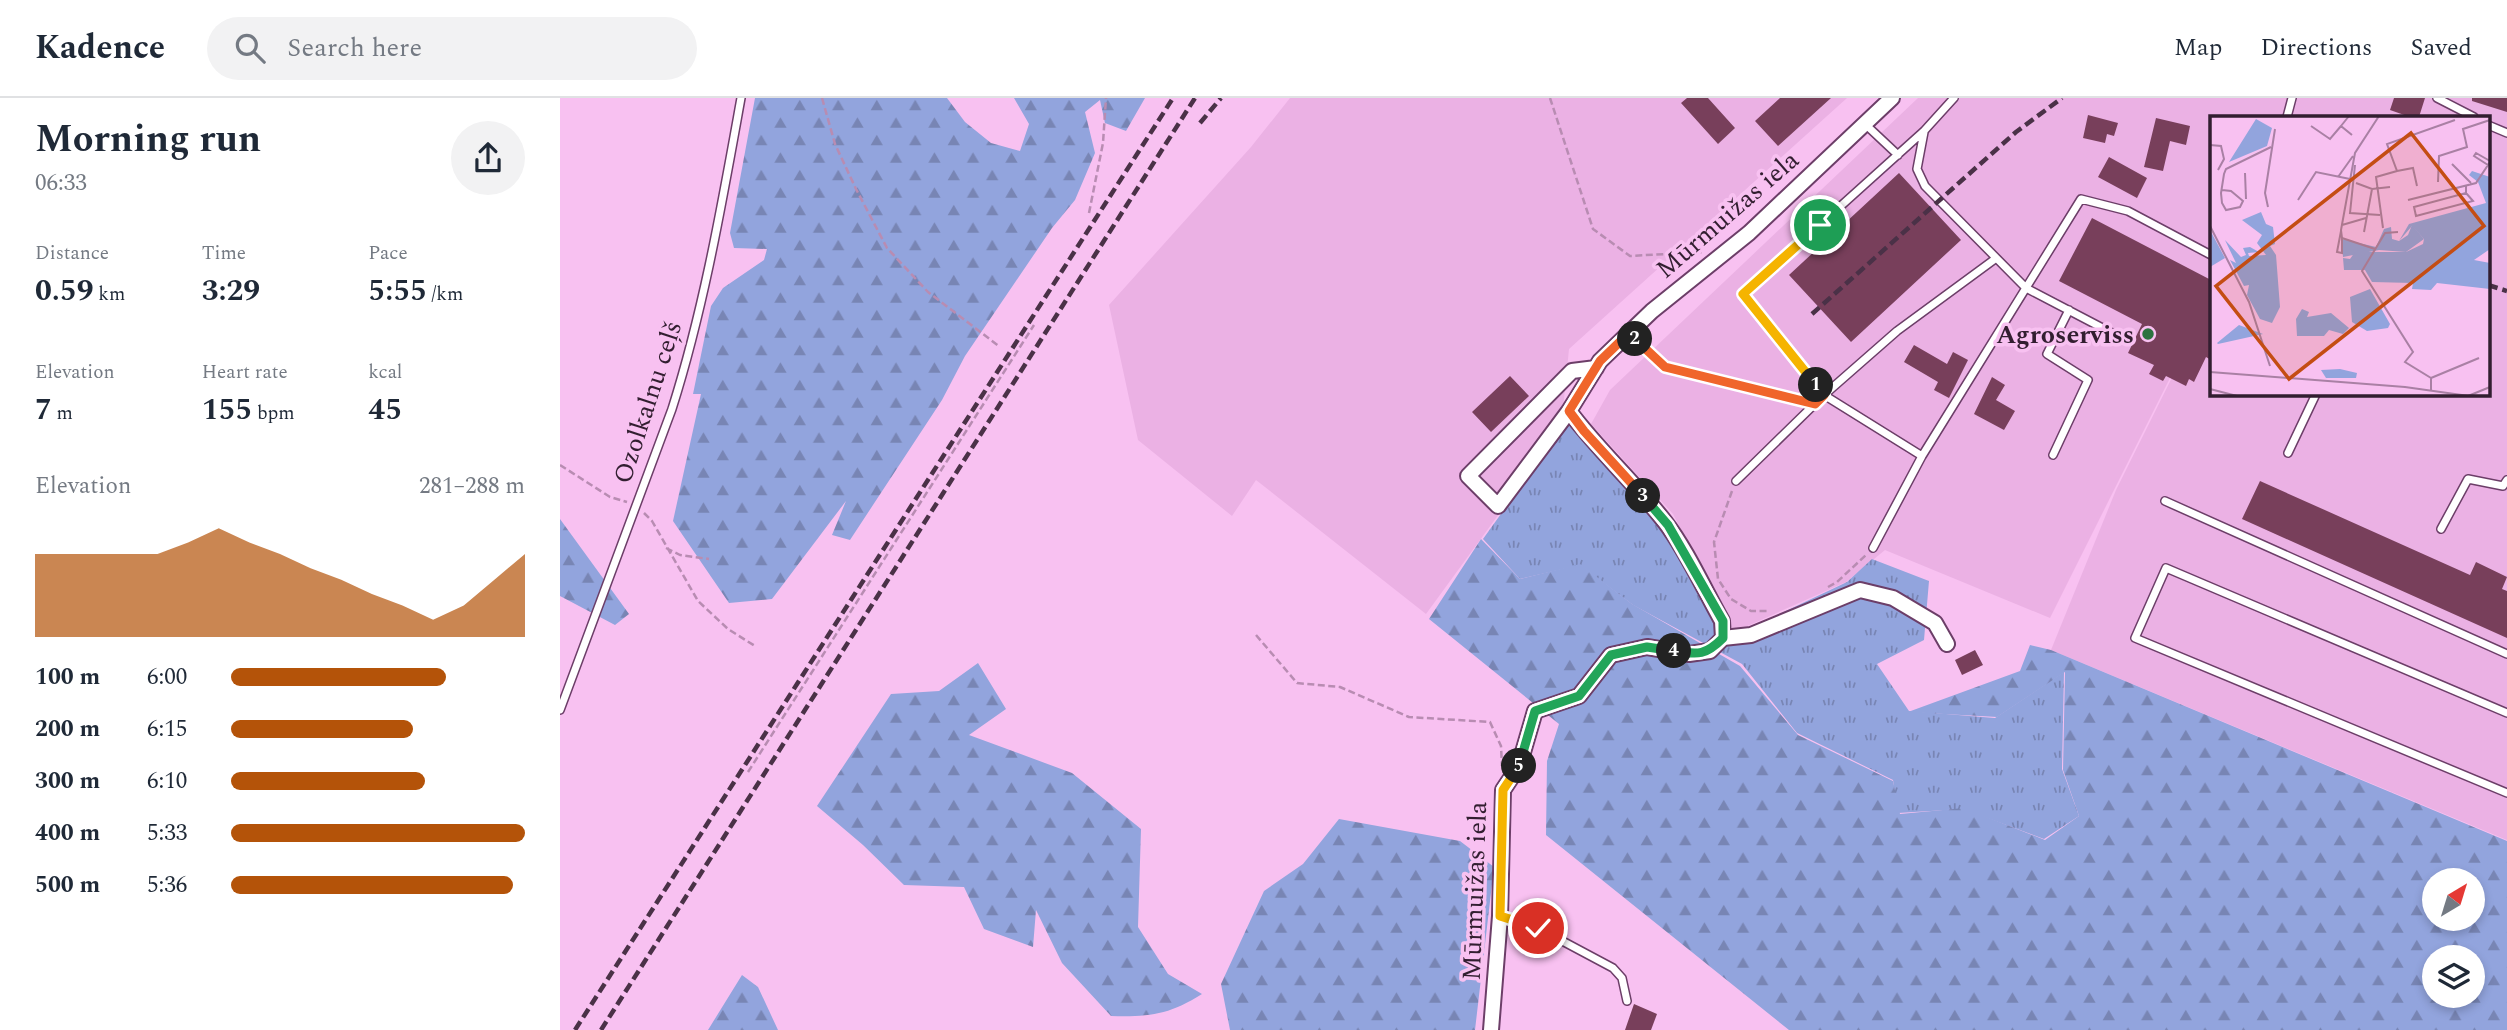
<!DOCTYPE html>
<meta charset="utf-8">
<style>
body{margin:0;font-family:Spectral,serif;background:#f2f2f3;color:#1f2937;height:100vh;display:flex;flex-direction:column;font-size:26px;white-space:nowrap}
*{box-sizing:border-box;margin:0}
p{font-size:23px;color:#747a83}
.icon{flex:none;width:38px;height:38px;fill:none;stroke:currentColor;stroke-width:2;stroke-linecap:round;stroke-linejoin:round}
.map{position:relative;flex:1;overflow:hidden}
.details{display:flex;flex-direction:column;background:#fff;width:560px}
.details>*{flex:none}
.needle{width:46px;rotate:38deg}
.controls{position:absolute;left:1862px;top:770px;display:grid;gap:14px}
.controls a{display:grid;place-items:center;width:63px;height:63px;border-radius:50%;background:#fff;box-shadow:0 4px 10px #0003;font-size:35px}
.pin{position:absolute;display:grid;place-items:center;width:60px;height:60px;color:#fff;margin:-30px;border:4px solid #fff;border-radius:50%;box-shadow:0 2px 7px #0007}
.km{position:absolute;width:35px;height:35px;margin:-18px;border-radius:50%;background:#222;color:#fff;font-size:19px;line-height:35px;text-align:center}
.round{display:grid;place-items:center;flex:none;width:74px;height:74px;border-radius:37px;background:#f2f2f3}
.headline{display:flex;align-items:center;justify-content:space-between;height:119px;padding:0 35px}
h1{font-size:38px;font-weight:700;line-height:52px}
.metrics{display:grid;grid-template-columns:repeat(3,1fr);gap:10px;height:119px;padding:7px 35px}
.metrics div{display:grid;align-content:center}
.metrics b{font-size:30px;font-weight:700}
.metrics small{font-size:19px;font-weight:400}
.metrics p{font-size:19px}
.chart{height:196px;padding:14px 35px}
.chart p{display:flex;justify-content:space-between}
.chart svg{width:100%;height:126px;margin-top:7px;fill:#b45309;opacity:.7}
ul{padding:0 35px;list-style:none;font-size:23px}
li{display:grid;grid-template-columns:112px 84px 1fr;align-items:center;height:52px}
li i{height:18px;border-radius:9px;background:#b45309}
header{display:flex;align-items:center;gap:42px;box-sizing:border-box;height:98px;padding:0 35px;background:#fff;border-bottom:2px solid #e0e1e3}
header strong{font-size:33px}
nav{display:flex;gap:38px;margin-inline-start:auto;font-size:24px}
.search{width:490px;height:63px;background:#f2f2f3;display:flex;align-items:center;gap:18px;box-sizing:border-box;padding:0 24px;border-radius:38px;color:#747a83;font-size:26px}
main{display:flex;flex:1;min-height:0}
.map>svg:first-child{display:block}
</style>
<header>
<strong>Kadence</strong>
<div class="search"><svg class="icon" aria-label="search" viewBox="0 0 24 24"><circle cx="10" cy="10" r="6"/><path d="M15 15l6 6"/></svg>Search here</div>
<nav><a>Map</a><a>Directions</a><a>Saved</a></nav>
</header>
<main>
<section class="details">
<div class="headline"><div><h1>Morning run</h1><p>06:33</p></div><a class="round"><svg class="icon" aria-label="share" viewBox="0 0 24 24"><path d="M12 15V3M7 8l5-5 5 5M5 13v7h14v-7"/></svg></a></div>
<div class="metrics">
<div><p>Distance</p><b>0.59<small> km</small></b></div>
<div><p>Time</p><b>3:29</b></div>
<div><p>Pace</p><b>5:55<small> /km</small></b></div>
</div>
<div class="metrics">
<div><p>Elevation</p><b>7<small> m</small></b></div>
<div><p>Heart rate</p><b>155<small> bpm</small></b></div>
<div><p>kcal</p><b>45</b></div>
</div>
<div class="chart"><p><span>Elevation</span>281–288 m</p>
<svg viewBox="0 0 160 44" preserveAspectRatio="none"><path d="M0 44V15L10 15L20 15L30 15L40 15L50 11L60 6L70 11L80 15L90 20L100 24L110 29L120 33L130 38L140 33L150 24L160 15V44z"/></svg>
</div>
<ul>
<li><b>100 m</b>6:00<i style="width:73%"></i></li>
<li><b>200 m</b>6:15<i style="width:62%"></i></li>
<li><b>300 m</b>6:10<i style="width:66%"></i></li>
<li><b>400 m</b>5:33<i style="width:100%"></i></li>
<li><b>500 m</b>5:36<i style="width:96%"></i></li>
</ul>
</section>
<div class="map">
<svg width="1947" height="932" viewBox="0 0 1947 932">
<defs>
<pattern id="grass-tufts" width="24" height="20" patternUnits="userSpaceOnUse" patternTransform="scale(1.75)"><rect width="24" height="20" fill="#92a4dd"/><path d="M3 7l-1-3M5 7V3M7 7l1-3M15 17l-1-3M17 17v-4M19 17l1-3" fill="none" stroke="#7885b4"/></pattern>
<pattern id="forest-firs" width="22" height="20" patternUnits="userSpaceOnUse" patternTransform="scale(1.75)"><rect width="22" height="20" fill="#92a4dd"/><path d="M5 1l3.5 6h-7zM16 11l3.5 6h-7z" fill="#7885b4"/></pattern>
</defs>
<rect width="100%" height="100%" fill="#f8c1f1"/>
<path fill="#ebb1e4" d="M730,0h557l-278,251 -8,80 -135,185 -170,-134 -24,36 -94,-76 -29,-135 142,-158z
M1358,0h589v742l-456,-190 65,-160 95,-191v95h277v-277h-277v179l-161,322 -165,-68 -39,32 -112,50 -61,-118 -82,-90 19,-34z"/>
<path fill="url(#grass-tufts)" d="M1011,323l89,98 75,116 112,-53 25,-23 57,22 -5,59 -47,24 32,47 86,7 69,-46 -2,97 17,47 -35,23 -81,-30 -65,4 -5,-33 -96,-47 -55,-69 -109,-59 -53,-40 -60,14 -37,-40 78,-109z"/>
<path fill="url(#forest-firs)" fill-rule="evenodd" d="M195,0h192l18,24 26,21 29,8 9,-27 -15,-26h131l-19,33 -21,-8 -5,-23 -15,12 10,41 -20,47 -23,28 -87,128 -23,44 -92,140 -18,-5 14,-34 -74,98 -43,4 -56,-82 28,-127h-8l18,-88 12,-18 41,-28 3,-11 -33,-1 -4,-15z
M0,421l69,95 -14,11 -55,-29z
M921,441l39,40 60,-15 52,40 108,62 58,69 95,46 7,33 64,-6 81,32 34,-24 -16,-46 2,-98 -68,45 -89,-5 112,-41 10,-26 21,5 456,191v189h-718l-243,-195 1,-74 12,-37 -130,-105zM1874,782h39v39h-39zM1874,859h39v39h-39z
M418,565l28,46 -37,26 103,38 69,56 -3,98 30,47 34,20c-33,21 -53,23 -91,22l-49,-53 -26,-53 -3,37 -49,-18 -20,-42 -60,-2 -41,-40 -46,-39 74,-112 48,-3z
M779,721l121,22 34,26 -19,163h-245l-9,-46 43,-93 39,-27z
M182,877l16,12 20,43h-70z"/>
<path fill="#783f5b" d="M1127,0h21l27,30 -17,16 -37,-41z
M1220,0h51l-53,48 -23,-25z
M1834,0h31l-6,19h-9l-20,-7z
M1912,0h35v14l-35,-11z
M1528,17l30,8 -4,13 -7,-2 -2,9 -22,-5z
M1596,20l34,8 -4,19 -16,-4 -7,30 -19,-4z
M1549,59l38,21 -10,20 -39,-21z
M1339,75l62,67 -110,102 -62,-67z
M1532,120l119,62v80l-5,-3 -12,25 -5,-3 -3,7 -20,-10 -3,5 -14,-7 5,-9 -26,-12 14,-29 -83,-43z
M1354,247l33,19 6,-12 15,8 -19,38 -15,-8 4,-8 -34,-20z
M950,278l19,20 -38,36 -19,-20z
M1432,279l13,8 -9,15 19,11 -11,19 -30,-16z
M1700,383l210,94 6,-13 31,15 -5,12 5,2v47l-265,-119z
M1415,552l8,15 -21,10 -7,-15z
M1074,906l23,10 -6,16h-26z"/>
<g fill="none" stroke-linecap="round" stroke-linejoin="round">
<g stroke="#6c3e68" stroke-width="10">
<path id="lane" d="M1877,0l37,19
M1727,19l5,-19
M1305,26l33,31
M1928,27l19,8
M1364,34l-7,37 8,17 101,102 88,46
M1069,235l36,34 150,37
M1728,355l28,-59
M1493,357l35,-75 -41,-26 22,-44
M1362,358l-98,-61 -81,-101 181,-163 30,-33
M1176,383l88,-86 73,-64 98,-72
M1605,403l342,153
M1881,431l27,-50 35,7 4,-6
M1313,450l49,-92 159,-257 47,12 83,44
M0,612l112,-301c32,-101 50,-206 69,-311
M1947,615l-341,-145 -31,70 372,155
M940,818l38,12 75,40 9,10 5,23"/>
</g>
<g stroke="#6c3e68" stroke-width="18">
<path id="street" d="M1036,270l-24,3 -104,105 30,30 71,-95 31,-50 52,-50 97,-78 143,-135
M1163,540l28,-3 109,-45 33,8 42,25 12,21
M931,932l9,-114 3,-126 16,-24 16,-55 44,-15 32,-41 36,-8 42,7 21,-3 13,-13 -1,-17c-17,-30 -36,-72 -57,-99 -30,-39 -67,-72 -96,-111"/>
</g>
<path stroke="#b88cb2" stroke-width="2.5" stroke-dasharray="7 3.5" stroke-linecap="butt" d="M262,0l13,46 21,45 31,59 41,44 72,55
M990,0l43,131 37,27 72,-4
M529,115l14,-70 3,-45
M0,367l50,32 17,5
M1172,393l-18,51 4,37 13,20 20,12h19
M84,415l8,8 46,80 30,28 27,17
M106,450l14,7 29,4
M1268,489l9,-5 29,-27
M696,537l41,48 43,4 69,30 81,5 11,24 1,20
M188,674l286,-447"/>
<use href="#lane" stroke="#fff" stroke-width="7"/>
<use href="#street" stroke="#fff" stroke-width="14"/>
<path stroke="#4a3147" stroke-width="4.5" stroke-dasharray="10 5" stroke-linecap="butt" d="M640,25l21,-25
M1928,187l19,6
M1252,216l204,-182 46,-34
M15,932l598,-932
M41,932l594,-932"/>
</g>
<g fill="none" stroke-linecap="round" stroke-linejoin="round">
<g stroke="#fff" stroke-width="14">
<path id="split-1" d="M1256,287l-73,-91 77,-69"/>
</g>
<g stroke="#fff" stroke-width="14">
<path id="split-2" d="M1075,241l30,28 150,37 9,-9 -8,-10"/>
</g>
<g stroke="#fff" stroke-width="14">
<path id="split-3" d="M1075,241l-6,-6 -29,28 -31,50 15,20 59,65"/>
</g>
<g stroke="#fff" stroke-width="14">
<path id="split-4" d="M1083,398l25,29 55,96v17c-17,17 -24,17 -49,13"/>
</g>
<g stroke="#fff" stroke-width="14">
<path id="split-5" d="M959,668l16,-55 44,-15 32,-41 36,-8 27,4"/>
</g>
<g stroke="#fff" stroke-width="14">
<path id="split-6" d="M959,668l-16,24 -3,126 38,12"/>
</g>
<use href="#split-1" stroke="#f5b400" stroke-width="9"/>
<use href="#split-2" stroke="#f0652b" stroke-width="9"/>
<use href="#split-3" stroke="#f0652b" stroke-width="9"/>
<use href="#split-4" stroke="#22a559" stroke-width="9"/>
<use href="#split-5" stroke="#22a559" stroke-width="9"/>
<use href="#split-6" stroke="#f5b400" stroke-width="9"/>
</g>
<circle fill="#2b7340" stroke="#f8c1f1" stroke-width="2.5" cx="1588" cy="236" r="7"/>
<g text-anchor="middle" stroke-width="7" stroke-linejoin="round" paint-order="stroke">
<g font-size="26" fill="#321e30" stroke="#f8c1f1">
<text transform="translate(1167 116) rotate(-41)" y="9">Mūrmuižas iela</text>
<text transform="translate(87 304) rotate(-72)" y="9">Ozolkalnu ceļš</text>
<text transform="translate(914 793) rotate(-88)" y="9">Mūrmuižas iela</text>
</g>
<g font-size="26" font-weight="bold" fill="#321e30" stroke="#f8c1f1" text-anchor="end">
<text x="1574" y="245">Agroserviss</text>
</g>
</g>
<g transform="translate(1650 18)">
<rect width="280" height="280" fill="#f8c1f1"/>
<path d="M202,109l12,14 -18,13 -27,-2 -36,7 -1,-18 34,8 8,-18 7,-2 1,12 7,2 9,-6zM0,114l15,28 -15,9z" fill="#92a4dd"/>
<path d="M46,3l16,9 -5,18 -38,16zM262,55l18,6v72l-16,11 16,3v26l-53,-6 -6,7 -19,-1 1,-6 -41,-1 -7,-12h-21l-1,-12 7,1 5,-7h51l17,-8 1,-5 -12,-13 -13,15 10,-17 77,-21 -8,-21 -9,-7zM51,96l5,12 7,3 2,17 -5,2 6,9 4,52 -8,16 -12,-4 -13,-24 2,-10 -5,1 -14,-26 6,3 -11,-23 16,17 5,-2 -3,-7 7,-1 9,5 -11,1 1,3 17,-1 -9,-12 5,-8 -20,-15zM160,173l20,35 -2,4 -21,3 -15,-9 -2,-25zM92,193l7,3 -2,5 24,-4 18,15 -6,6 -14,-4 -5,6h-27l-1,-17zM29,209l24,9 -45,10 -1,-1zM130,253l17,4 -1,5h-30l-5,-8z" fill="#92a4dd"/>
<path fill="none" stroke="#a980a4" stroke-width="2" d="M139,0l-8,10 11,9M101,10l19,13 11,-13M0,29l11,1 3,13 -6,11M242,48l19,19M145,49l-5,48 30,2M278,49l-14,-9 2,-3 14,8M187,55l16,-3 4,18M35,57l1,26M128,61l15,-21M228,66l1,-26 28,-9 -4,-18 27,-9M146,67l16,6 18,-2M256,70v7l-52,14 2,9 57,-15 -7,-8M12,74l9,1 12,10 -3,6 -14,3 -4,-7 -1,-10 3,-19 2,-5 45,-22M88,84l18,-28 34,7M198,84l68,-17 14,-21M58,91l-3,-14 10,-64M132,109l24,-7M0,110l39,76 21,64M173,112l-7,-51 21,-6 -10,-27 68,-24M131,115l-4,21 5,1v-15l-1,-8 14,-77 24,-37M154,116l8,-43M188,116l-13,1 -23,38 51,81 -8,10 26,16v12M132,122l33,11M0,256l195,15 64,9M221,262l48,-20M0,273l27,7M258,280l22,-9"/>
<path fill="#c44d13" fill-opacity="0.15" stroke="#c44d13" stroke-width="3.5" d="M201,17l73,93 -195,153 -73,-93z"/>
<rect width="280" height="280" fill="none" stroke="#321e30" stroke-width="3.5"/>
</g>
</svg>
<div class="controls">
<a><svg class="needle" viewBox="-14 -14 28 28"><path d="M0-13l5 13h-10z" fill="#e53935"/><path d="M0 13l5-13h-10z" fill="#747a83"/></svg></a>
<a><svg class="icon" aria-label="layers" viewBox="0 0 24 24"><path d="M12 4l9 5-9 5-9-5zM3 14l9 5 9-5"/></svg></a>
</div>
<div class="pin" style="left:1260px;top:127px;background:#1e9e55"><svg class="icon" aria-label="arrive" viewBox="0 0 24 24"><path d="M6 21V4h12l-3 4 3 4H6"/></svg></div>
<div class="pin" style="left:978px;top:830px;background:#d93025"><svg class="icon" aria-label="check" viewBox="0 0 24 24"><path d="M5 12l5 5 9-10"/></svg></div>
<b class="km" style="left:1256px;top:287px">1</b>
<b class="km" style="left:1075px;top:241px">2</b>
<b class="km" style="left:1083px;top:398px">3</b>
<b class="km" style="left:1114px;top:553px">4</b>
<b class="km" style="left:959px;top:668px">5</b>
</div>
</main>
